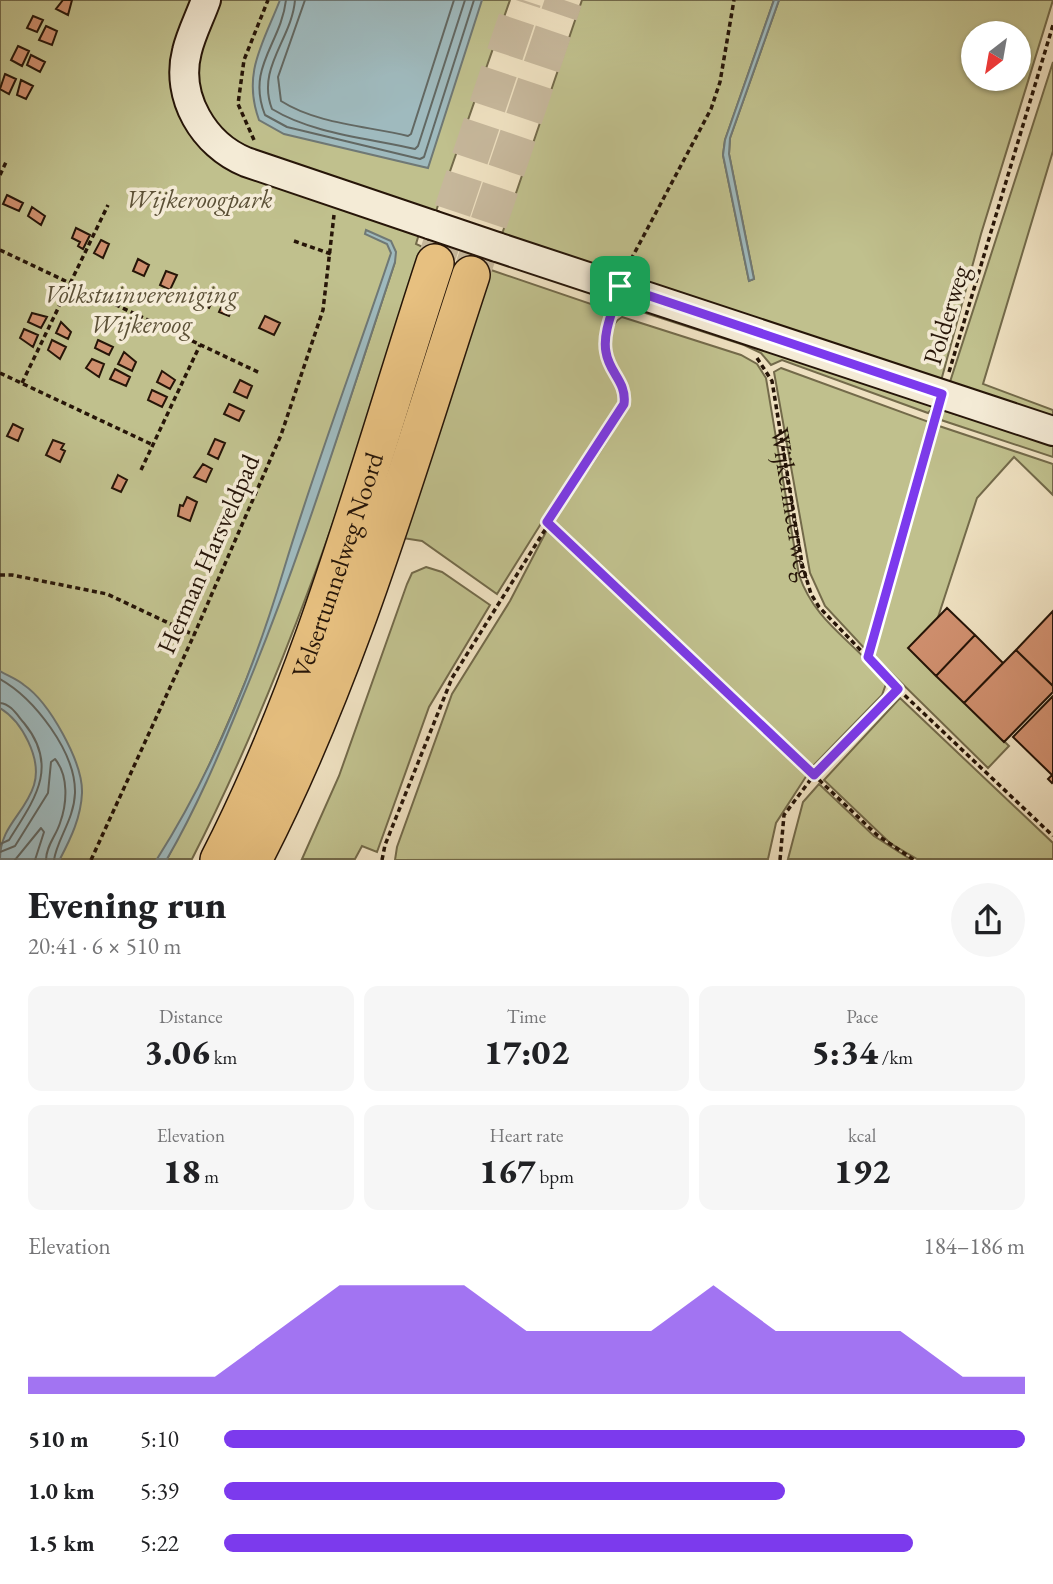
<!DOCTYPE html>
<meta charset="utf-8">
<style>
body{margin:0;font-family:"EB Garamond",serif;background:#f6f6f6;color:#202124;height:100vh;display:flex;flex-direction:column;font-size:26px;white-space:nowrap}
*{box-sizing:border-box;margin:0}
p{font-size:23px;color:#757577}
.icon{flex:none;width:38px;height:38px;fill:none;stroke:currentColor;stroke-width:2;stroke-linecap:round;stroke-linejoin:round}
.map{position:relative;height:860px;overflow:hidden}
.drawer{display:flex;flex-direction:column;background:#fff;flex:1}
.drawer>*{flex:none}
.needle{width:46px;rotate:211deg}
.controls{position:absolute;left:961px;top:21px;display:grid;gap:14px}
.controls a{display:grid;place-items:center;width:70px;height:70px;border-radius:50%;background:#fff;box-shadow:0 2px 5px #0004;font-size:35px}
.pin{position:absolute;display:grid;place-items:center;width:60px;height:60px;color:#fff;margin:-30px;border-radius:14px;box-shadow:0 4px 10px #0006}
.round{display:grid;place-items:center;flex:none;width:74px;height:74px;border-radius:37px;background:#f6f6f6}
.head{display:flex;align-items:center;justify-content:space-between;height:119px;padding:0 28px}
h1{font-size:38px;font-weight:800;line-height:52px}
.figures{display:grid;grid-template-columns:repeat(3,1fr);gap:10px;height:119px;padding:7px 28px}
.figures div{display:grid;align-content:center;border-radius:14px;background:#f6f6f6;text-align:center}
.figures b{font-size:35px;font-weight:800}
.figures small{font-size:19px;font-weight:400}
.figures p{font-size:19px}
.chart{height:196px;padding:14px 28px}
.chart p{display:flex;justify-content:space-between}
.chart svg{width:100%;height:126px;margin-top:7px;fill:#7c3aed;opacity:.7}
ul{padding:0 28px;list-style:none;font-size:23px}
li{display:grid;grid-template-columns:112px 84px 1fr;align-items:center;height:52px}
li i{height:18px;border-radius:9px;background:#7c3aed}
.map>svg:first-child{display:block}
</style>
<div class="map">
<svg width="1053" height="860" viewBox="0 0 1053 860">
<rect width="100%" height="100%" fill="#eee0c0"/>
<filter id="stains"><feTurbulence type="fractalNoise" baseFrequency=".00286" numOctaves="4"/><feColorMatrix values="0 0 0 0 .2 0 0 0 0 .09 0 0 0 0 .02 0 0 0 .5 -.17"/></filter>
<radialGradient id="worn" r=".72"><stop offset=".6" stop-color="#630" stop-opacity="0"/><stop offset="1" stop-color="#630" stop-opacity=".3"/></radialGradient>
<path fill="#c0c08d" stroke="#736a4a" stroke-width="2" fill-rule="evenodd" d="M0,0h510l-75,214 -9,-3 -10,33 9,4c-68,207 -133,416 -233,611h-25c98,-191 161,-394 228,-597 -69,202 -132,408 -232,597h-163z
M582,0h192l-49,140 -2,15 26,126 5,-2 -25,-125 1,-16 49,-138h274l-72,234 -40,147 -242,-78 -70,-28 -128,-38zM973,33h45v46h-45z
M1053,62v89l-70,233 70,26v11l-103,-39z
M491,270l106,36 8,9c-2,13 -6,27 -3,40 5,28 30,28 12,61l-67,98 -50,80 -75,-53 -26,-4z
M627,303l243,78 64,26 -6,6 -146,-53 -11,5 -10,-12 -17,-8 -117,-38z
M622,317l119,38 16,9 9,14 33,197c18,52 59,67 87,109l-4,11 -70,72 -260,-245c17,-26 72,-99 76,-124 4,-23 -26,-34 -18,-64 3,-8 5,-13 12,-17z
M781,368l148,54 -63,228 -41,-44 -15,-33 -36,-201z
M941,410l112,33v14l-115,-38z
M936,425l117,39v31l-39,-38 -37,41 -52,159 24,30 60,59 -21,22 -114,-112z
M548,528l259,247 -31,48 -8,36 -373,1 2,-13 55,-153 58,-93z
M426,567l16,5 48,33 -61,102 -52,145 -15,-6 -7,13h-53l37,-83 68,-192 5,-11z
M900,698l153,145v16h-136l-27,-16 -66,-63z
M819,784l55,52 36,23h-122l15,-57z"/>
<path fill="#9fbabe" stroke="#6f7875" stroke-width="2" d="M280,0h202l-54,168 -144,-34 -25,-14c-17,-47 4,-76 21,-120z
M774,0h5l-49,138 -1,16 25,125 -5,2 -26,-126 2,-15z
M366,230l25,11 5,11 -1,10c-49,147 -94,296 -154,439 -22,54 -45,108 -74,158h-10c56,-88 97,-190 127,-290 32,-106 72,-211 107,-316l-4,-9 -22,-10z
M0,671c8,5 17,8 24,14 25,17 59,77 58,108 -1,24 -11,45 -22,66h-60c0,-33 25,-45 34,-74 8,-26 -12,-64 -34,-77z"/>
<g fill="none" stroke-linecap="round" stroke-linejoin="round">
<path stroke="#626863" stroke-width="2" d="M286,0c-5,44 -40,67 -21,115l22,12 133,32 4,-2 50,-157
M295,0c-3,39 -39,68 -23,109 41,25 96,29 143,40l3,-3 47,-146
M305,0l-27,77 3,24c36,23 86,25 127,35l3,-2 43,-134
M0,679c34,19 76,73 75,114 -1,27 -18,46 -21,67
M0,703c11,1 17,12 24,20 36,44 10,77 -15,117l-9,4
M0,852l15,-6 33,-53 3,-31 4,-3c14,17 12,45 5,64 -4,13 -14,23 -14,37
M15,860l26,-32 3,4 -9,28"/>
</g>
<path fill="#cf8f6e" stroke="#261508" stroke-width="2" d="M63,0h9l-4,15 -12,-6z
M33,16l10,4 -6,12 -10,-4z
M46,26l11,5 -5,14 -13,-5z
M18,46l11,5 -7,15 -11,-6z
M31,55l14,7 -5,10 -13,-7z
M5,74l11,5 -7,15 -9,-5z
M21,80l12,6 -7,13 -9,-4z
M7,195l16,8 -4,8 -16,-7z
M32,207l13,9 -4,9 -13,-9z
M76,228l14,7 -7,14 -5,-3 2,-4 -8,-4z
M101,240l8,4 -6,14 -9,-5z
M138,259l11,6 -5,11 -11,-5z
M166,271l11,4 -7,15 -10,-5z
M201,290l14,6 -6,12 -14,-7z
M226,297l9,5 -6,14 -10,-4z
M32,313l15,4 -6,11 -13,-6z
M265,316l15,7 -6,12 -15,-7z
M61,322l10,10 -3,7 -12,-6z
M24,329l14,6 -5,12 -13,-9z
M52,340l14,7 -6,12 -12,-9z
M98,340l15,7 -4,8 -14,-7z
M124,352l12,10 -4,9 -14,-7z
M92,359l12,5 -5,13 -13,-9z
M115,369l15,8 -4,9 -16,-7z
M162,371l13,9 -5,9 -13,-7z
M240,380l12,6 -5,12 -13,-6z
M152,390l15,7 -5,10 -14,-7z
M229,404l15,7 -5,10 -15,-7z
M13,424l10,5 -5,12 -11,-5z
M215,439l10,4 -7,16 -10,-5z
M53,440l11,4 -3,5 4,2 -5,11 -14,-7z
M203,464l9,5 -6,13 -12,-5z
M118,475l9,5 -6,12 -9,-4z
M187,497l10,5 -7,19 -12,-5 2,-11 3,1z
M947,608l28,27 -39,41 -28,-28z
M1053,611v75l-37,-36z
M975,635l28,28 -39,40 -28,-27z
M1016,650l37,36v6l-49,50 -40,-39z
M1053,696v86l-1,1 -4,-4 4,-4 -39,-38z"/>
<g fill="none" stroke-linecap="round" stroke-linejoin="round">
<path stroke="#c6b79b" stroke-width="37" stroke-dasharray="37 18" stroke-linecap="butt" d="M435,263l88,-263
M471,275l93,-275"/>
<g stroke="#261508" stroke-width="32">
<path id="secondary" d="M206,0c-6,17 -15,34 -19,51 -12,46 17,94 59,111l186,63
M497,247l556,184"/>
</g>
<g stroke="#261508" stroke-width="40">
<g id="highway">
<path id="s2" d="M219,860c97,-189 150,-396 216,-597"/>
<path d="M253,860c96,-185 153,-388 218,-585"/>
</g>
</g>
<g stroke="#261508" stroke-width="3.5" stroke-dasharray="5 3.5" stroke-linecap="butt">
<path d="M254,140l-16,-36 6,-44 24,-60"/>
<path d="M0,175l7,-15"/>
<path d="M294,241l37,13"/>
<path d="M0,250l260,123"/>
<path d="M627,267l84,-158 9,-27 14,-82"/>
<path id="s1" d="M757,358l15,23 30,183 9,30 8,13 79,82 155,147"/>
<path d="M949,372l104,-347"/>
<path d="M0,373l153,72"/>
<path d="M22,383l86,-178"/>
<path d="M141,470l59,-125"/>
<path d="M548,522l329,313 37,25"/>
<path d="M0,575h12l95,19 87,41"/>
<path d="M868,657l67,-241"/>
<path d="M91,860l103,-225 87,-200 42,-125 11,-95"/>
<path d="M382,860l3,-15 67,-167 172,-274c3,-23 -18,-35 -19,-57 -1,-12 6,-27 9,-39"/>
<path d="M780,860l4,-45 30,-40 84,-86"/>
</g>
<use href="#secondary" stroke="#f4ebd6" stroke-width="28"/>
<use href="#highway" stroke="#e7c080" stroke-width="37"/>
<g stroke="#261508" stroke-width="32" stroke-linecap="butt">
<path id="secondary-bridge" d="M432,225l65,22"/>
</g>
<use href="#secondary-bridge" stroke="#f4ebd6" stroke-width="28"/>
</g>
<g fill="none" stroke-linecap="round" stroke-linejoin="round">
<g stroke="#fff" stroke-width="14">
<path id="route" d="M620,286l322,108 -74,263 30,32 -84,86 -267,-253 77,-118c3,-22 -15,-31 -18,-52 -4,-20 9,-46 14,-66z"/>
</g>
<use href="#route" stroke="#7c3aed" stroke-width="9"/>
</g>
<g text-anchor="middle" stroke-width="7" stroke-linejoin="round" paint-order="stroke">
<g font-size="26" font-style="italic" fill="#5c5137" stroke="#f4ebd6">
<text x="199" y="208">Wijkeroogpark</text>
<text x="141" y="303">Volkstuinvereniging<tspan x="141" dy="30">Wijkeroog</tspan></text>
</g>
<g font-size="26" fill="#261508" stroke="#f4ebd6">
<text transform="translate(946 315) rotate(-73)" y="9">Polderweg</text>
<text dy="9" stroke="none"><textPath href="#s1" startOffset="152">Wijkermeerweg</textPath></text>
<text transform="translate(208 554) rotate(-66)" y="9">Herman Harsveldpad</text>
<text dy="9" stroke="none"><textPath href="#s2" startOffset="318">Velsertunnelweg Noord</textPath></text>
</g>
</g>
<rect width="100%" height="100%" filter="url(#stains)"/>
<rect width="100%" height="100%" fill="url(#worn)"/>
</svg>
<div class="controls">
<a><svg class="needle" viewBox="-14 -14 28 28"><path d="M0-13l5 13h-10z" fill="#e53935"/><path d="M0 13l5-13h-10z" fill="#757577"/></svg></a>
</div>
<div class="pin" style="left:620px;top:286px;background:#1e9e55"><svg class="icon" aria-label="arrive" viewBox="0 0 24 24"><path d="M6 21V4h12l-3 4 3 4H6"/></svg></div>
</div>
<section class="drawer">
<div class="head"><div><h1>Evening run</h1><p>20:41 · 6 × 510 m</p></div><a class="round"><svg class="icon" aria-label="share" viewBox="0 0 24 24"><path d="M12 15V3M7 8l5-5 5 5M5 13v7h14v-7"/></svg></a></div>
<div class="figures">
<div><p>Distance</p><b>3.06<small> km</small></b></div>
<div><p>Time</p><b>17:02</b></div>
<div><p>Pace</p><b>5:34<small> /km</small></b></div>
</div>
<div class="figures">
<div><p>Elevation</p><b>18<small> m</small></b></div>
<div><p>Heart rate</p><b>167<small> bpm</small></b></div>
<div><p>kcal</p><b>192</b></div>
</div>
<div class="chart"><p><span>Elevation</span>184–186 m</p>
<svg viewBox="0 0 160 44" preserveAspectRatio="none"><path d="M0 44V38L10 38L20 38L30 38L40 22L50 6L60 6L70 6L80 22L90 22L100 22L110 6L120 22L130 22L140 22L150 38L160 38V44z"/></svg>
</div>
<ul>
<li><b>510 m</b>5:10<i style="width:100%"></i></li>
<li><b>1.0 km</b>5:39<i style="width:70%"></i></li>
<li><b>1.5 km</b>5:22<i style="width:86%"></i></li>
</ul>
</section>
